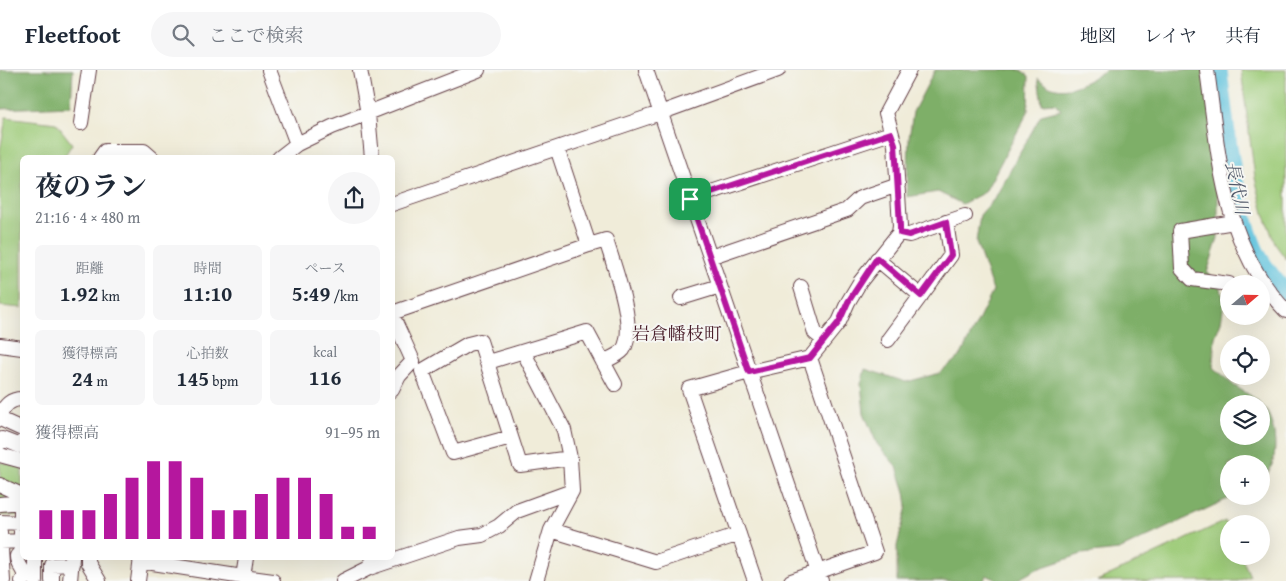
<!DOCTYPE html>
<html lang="ja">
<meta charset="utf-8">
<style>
body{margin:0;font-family:"Gentium Book Plus","Noto Serif JP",serif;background:#f6f6f7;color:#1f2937;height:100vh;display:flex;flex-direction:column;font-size:19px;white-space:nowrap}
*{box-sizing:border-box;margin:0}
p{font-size:16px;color:#747a83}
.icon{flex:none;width:28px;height:28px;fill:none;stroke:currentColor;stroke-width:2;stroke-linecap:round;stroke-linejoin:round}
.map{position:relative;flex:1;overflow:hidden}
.details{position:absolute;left:20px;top:85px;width:375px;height:405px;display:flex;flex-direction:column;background:#fff;border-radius:8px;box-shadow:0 5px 20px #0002}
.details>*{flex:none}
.needle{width:32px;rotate:70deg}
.fabs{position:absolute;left:1220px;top:205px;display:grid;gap:10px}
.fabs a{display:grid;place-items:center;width:50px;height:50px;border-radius:50%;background:#fff;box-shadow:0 5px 20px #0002;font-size:25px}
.pin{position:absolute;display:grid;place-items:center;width:42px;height:42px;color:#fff;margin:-21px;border-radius:10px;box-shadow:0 2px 8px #0006}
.round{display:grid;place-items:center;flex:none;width:52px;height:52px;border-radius:26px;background:#f6f6f7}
.summary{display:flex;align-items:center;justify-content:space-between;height:85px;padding:0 15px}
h1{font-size:28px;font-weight:700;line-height:38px}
.metrics{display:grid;grid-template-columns:repeat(3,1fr);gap:8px;height:85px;padding:5px 15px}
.metrics div{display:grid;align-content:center;border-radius:8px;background:#f6f6f7;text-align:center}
.metrics b{font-size:21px;font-weight:700}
.metrics small{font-size:14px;font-weight:400}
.metrics p{font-size:14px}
.chart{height:140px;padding:10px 15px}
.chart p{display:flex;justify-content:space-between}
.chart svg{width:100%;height:90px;margin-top:5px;stroke:#b5179e;stroke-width:6}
header{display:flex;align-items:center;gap:30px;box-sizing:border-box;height:70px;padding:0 25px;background:#fff;border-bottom:1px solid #e0e1e3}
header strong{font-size:24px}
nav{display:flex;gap:28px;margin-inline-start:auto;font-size:18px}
.search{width:350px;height:45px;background:#f6f6f7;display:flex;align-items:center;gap:12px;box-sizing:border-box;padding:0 18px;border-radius:28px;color:#747a83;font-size:19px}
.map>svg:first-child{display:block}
</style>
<header>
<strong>Fleetfoot</strong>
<div class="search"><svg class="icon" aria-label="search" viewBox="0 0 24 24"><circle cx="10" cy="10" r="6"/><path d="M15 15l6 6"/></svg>ここで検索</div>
<nav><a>地図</a><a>レイヤ</a><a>共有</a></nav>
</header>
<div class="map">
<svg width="1286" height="511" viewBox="0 0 1286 511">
<rect width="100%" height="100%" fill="#f6f6f2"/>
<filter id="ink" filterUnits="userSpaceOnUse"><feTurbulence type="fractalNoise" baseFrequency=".02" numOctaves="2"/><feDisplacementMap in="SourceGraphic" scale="10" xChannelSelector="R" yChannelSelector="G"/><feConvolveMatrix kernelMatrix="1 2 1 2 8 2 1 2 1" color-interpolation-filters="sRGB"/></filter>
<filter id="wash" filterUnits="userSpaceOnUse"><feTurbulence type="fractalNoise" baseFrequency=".0096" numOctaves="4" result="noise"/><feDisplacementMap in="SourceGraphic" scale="20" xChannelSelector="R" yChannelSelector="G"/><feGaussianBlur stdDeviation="1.12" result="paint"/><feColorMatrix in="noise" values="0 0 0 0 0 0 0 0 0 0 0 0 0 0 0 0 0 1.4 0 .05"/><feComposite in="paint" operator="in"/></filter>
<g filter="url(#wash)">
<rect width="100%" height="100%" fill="#f0ecd9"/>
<path fill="#9dcb78" stroke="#747552" d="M1241,0h45v189l-11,-15 -11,-31 -9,-35z
M6,47l50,6 16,21 -8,13 -42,1v150l-22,-2v-155z
M0,392l22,5v48h-22z
M1225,451l4,9v26h12l9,20 -12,5h-141z"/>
<path fill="#7eaf68" stroke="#64674a" d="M0,0h73l-2,36 -71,3z
M935,0h86l8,6 -1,36 -43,80 -23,12 -24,-12 -31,5 2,-59 4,-26z
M1106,0h98l9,39 5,83v46l-11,35 13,10 4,20 -3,19 -6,15 -2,30c9,6 16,16 25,21 9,6 15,8 23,16h-32v32h32v-32c16,15 21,62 0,76v-16h-32v32h5l-115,54 -37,4 -45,15 -22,12h-15l-14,-6 -2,6h-87v-35l10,-40 -2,-14 -8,-25 -20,-23 -13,-31 -3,-29 4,-15 41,13 34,-9 21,-18 32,-64 -17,-49 4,-27 15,-17 46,-83 20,-5 -6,-7 -13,1 -4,-26c23,22 46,5 68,-8z"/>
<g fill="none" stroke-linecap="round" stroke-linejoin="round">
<path stroke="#5fc2dd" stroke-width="21" d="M1217,0c7,56 14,127 36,179 7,17 21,33 33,46"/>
</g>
</g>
<g filter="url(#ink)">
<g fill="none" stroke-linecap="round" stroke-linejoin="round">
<g stroke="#633e45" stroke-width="16">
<path id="minor" d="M269,0l28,74
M360,0l8,44 4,44
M646,0l175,511
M1207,0c12,85 15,175 79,241
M81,53l8,-53
M100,88l5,-7h39l8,7
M279,88l18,-14 35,-17 146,-57
M690,129l201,-66
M392,134l268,-91 118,-43
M899,163l10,2 56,-19
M589,175l17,-5c7,24 32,88 17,110 -4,5 -14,9 -20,12
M710,187l137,-47 13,-12 38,-13
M877,189l44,37
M1229,214l-37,-5 -10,-11 -2,-37 54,-9
M801,217l14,46 9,7
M681,228l39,-12
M392,243l197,-68 -32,-97
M392,245l21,46 -14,15 -7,14
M888,270l63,-85 -5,-33
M0,275l22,3
M524,283l40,77 6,28
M488,292l99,-30 28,52
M0,344c6,-9 10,-15 22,-15
M0,349l22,10
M511,367l-58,16 -31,-82 46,-27 12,-3 40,124 50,-7 2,33 -21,39
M0,373l2,-4 18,7 2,-4
M0,385l22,6
M0,415l22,10
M0,434l21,-2v39l-21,1
M0,452l22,1
M0,462l3,49
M35,488v23
M88,488v5l11,18
M140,491l103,16 3,-19
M369,498l90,-30 23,-3 17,-9 18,-15 55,-20
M243,507l30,4
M22,511c7,-9 -6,-15 -5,-25l5,-6
M52,511v-16l20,-1
M70,511l2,-23
M138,511l3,-23
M343,511l26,-13 4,-8
M536,511l15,-51 105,32 83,-28
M755,511l-66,-192 60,-17 61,-14 29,-36 9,-20 12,-20 39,-49 1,-7 -5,-81 -9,-32 23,-43
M791,511l84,-29 -65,-194"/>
</g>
<use href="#minor" stroke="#fff" stroke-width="14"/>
</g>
</g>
<g fill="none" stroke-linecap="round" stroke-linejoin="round" filter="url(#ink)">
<g stroke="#fff" stroke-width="10">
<path id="route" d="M891,63l4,11 5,82v7l9,2 37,-13 5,33 -30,41 -44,-38 -29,44 -9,20 -29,36 -61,14 -59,-173z"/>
</g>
<use href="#route" stroke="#b5179e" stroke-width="6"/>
</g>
<g text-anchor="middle" stroke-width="4" stroke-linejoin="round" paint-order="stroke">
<g font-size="18" font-style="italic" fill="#515869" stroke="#f6f6f2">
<text transform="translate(1237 118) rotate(78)" y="6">長代川</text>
</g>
<g font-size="18" fill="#4a1f2b" stroke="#f6f6f2">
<text x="677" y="270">岩倉幡枝町</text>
</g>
</g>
</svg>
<div class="fabs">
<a><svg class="needle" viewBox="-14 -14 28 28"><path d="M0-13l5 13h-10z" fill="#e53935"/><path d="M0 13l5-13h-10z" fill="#747a83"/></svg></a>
<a><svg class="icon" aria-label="locate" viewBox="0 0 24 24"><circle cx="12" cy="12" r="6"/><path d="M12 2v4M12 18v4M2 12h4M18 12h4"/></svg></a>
<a><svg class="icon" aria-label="layers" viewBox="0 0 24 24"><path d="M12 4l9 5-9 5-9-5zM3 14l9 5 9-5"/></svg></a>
<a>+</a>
<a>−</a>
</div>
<div class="pin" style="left:690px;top:129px;background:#1e9e55"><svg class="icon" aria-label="arrive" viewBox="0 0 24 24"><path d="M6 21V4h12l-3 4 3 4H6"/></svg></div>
<section class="details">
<div class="summary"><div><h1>夜のラン</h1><p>21:16 · 4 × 480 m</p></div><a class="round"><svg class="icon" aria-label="share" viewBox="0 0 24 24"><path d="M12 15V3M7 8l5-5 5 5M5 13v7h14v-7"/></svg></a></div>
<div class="metrics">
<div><p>距離</p><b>1.92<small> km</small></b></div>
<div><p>時間</p><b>11:10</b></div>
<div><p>ペース</p><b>5:49<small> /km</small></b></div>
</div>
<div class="metrics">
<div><p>獲得標高</p><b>24<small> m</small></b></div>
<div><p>心拍数</p><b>145<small> bpm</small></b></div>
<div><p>kcal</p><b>116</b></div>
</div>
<div class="chart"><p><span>獲得標高</span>91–95 m</p>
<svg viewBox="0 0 160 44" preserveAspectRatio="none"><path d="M5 44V30M15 44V30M25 44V30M35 44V22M45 44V14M55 44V6M65 44V6M75 44V14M85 44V30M95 44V30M105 44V22M115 44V14M125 44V14M135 44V22M145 44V38M155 44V38"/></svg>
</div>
</section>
</div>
